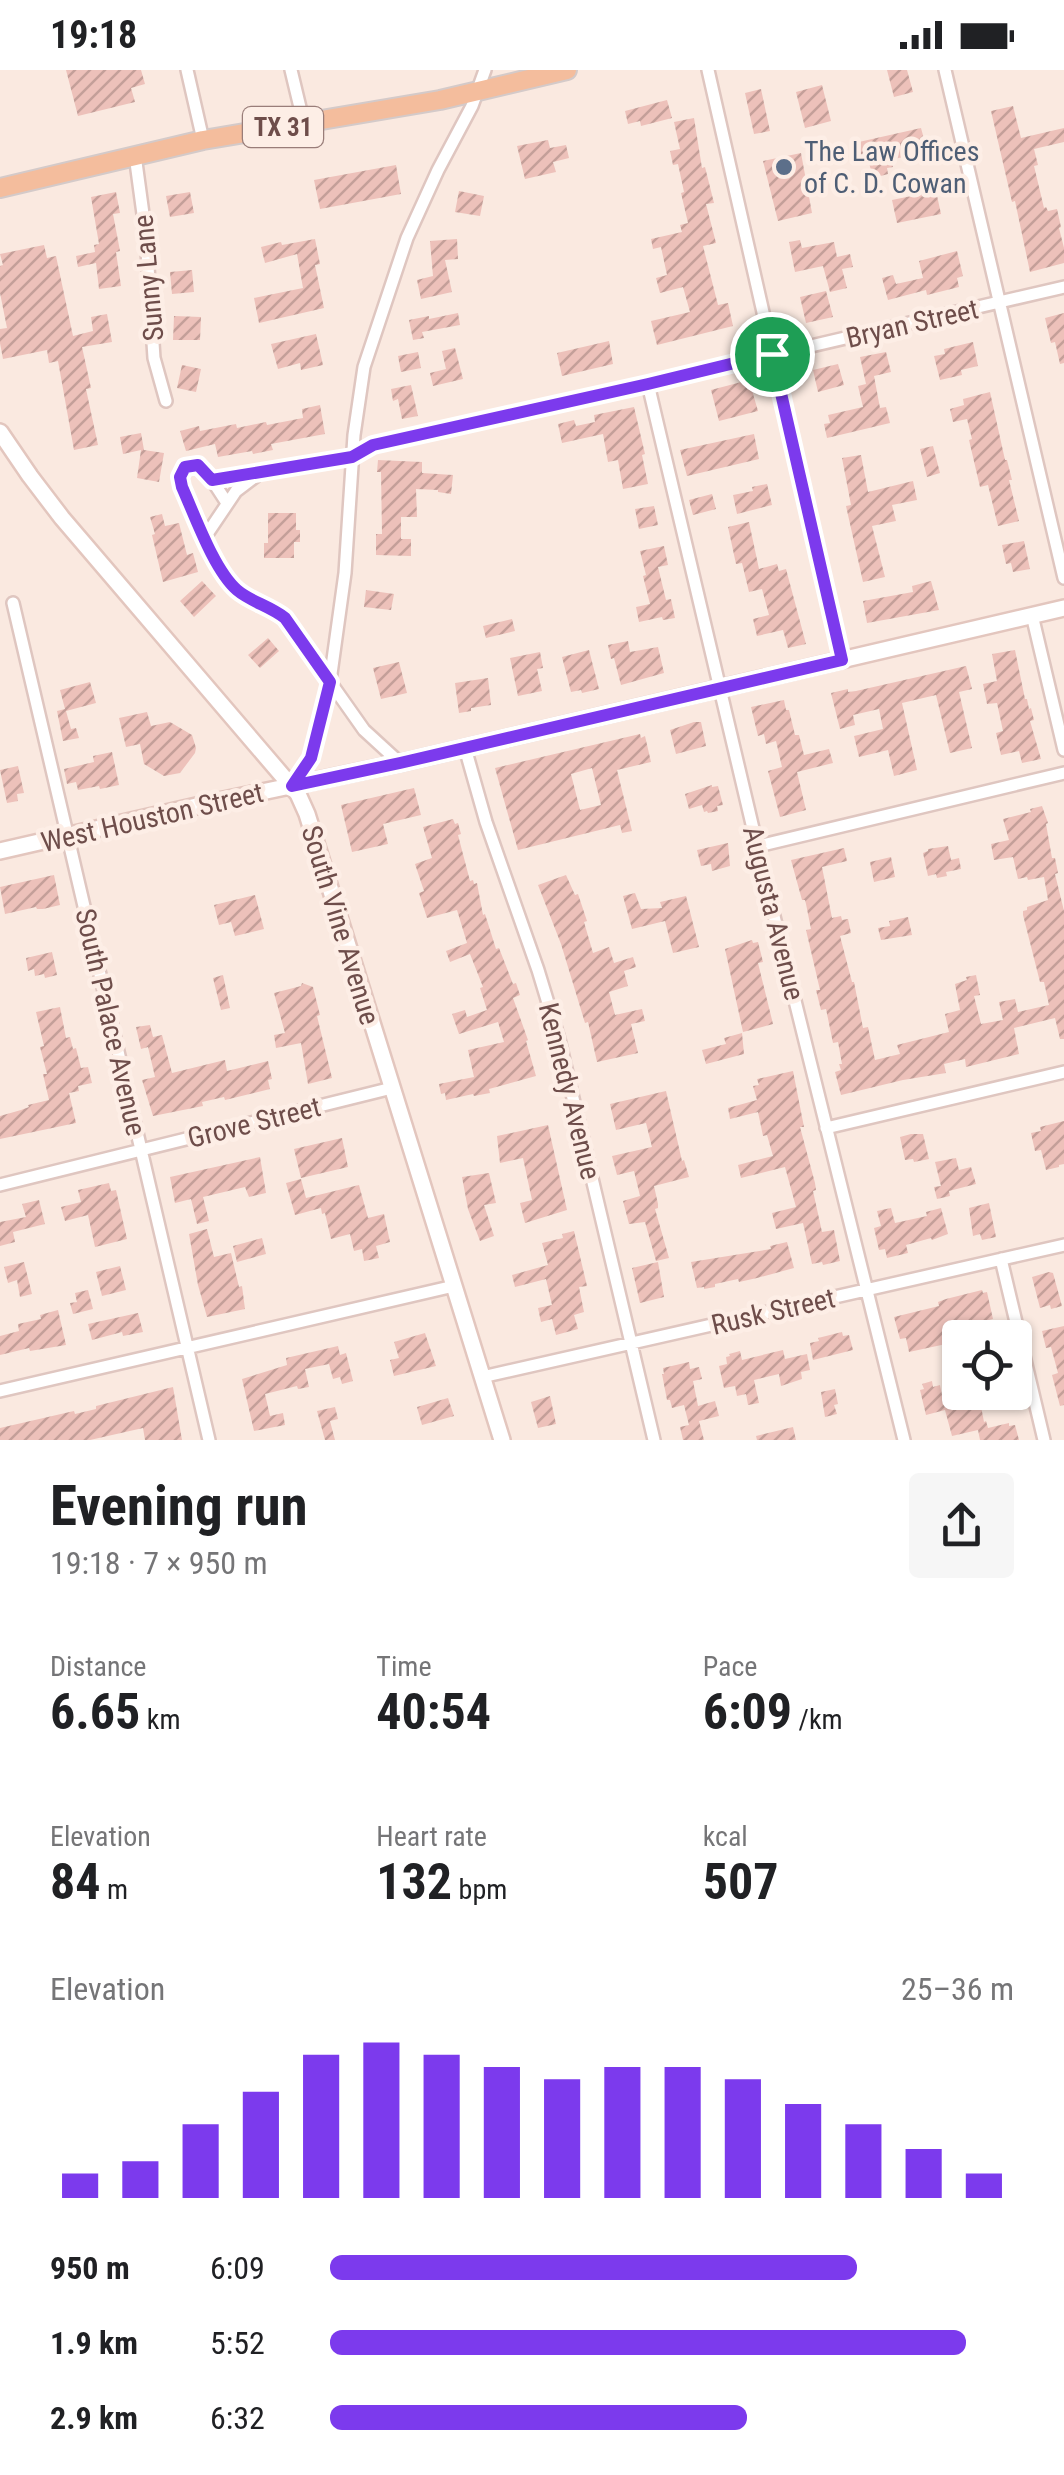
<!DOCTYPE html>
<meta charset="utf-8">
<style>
body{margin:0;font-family:"Roboto Condensed",sans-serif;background:#f6f6f6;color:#202124;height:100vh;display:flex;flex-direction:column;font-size:38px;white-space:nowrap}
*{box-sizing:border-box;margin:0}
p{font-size:32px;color:#757577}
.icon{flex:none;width:55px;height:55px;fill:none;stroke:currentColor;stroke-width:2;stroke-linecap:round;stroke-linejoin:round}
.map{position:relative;height:1370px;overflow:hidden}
.details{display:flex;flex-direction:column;background:#fff;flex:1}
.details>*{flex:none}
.buttons{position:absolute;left:942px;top:1250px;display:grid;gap:20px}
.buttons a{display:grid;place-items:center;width:90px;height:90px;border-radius:10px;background:#fff;box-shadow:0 2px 8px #0004;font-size:50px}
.pin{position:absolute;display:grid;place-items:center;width:85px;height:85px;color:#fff;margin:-42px;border:5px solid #fff;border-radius:50%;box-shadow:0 2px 10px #0007}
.round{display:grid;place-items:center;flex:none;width:105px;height:105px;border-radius:10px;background:#f6f6f6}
.overview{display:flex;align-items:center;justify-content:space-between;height:170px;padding:0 50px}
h1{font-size:55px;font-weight:700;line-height:75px}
.metrics{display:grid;grid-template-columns:repeat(3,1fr);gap:15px;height:170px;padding:10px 50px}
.metrics div{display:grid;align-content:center}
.metrics b{font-size:50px;font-weight:700}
.metrics small{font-size:28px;font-weight:400}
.metrics p{font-size:28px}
.chart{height:280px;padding:20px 50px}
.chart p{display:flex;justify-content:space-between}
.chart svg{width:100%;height:180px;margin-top:10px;stroke:#7c3aed;stroke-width:6}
ul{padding:0 50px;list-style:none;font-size:32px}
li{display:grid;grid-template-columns:160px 120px 1fr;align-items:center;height:75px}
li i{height:25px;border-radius:12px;background:#7c3aed}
.status{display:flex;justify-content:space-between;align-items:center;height:70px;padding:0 50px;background:#fff;direction:ltr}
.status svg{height:28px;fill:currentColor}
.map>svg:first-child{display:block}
</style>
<div class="status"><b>19:18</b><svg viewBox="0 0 49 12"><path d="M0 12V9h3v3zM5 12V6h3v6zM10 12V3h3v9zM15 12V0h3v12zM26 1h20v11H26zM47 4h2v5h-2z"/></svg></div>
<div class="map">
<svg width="1064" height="1370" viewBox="0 0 1064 1370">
<defs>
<pattern id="building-hatch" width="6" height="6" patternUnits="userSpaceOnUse" patternTransform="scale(2.5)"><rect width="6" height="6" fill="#edc1ba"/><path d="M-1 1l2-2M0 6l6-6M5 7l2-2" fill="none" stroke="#c49f99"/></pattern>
</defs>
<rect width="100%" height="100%" fill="#fae9e0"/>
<path fill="url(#building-hatch)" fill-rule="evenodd" d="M66,0h75l4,14 -14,4 4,14 -57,14z
M887,0h20l6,22 -19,5z
M822,15l9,36 -26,7 -9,-36z
M761,19l9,42 -16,3 -9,-41z
M667,30l5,18 -31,8 -1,-5 -12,3 -3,-13z
M1013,36l8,32 43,-10v14l-30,7 4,16 -4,1 10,42 2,-1 2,4 9,-2 4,18 -2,1 5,20v15l-34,9 -15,-71 -3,1 -21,-91z
M694,48l8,50 3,-1 9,36 -8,1 10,39 -13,3 15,59 10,-2 5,23 -76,19 -6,-24 39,-9 -7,-25 -23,6 -4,-15 11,-3 -6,-28 -8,2 -2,-10 31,-7 -2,-7 8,-2 -7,-30 3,-1 -6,-28 -5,1 -3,-14 10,-2 -6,-27z
M921,58l3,11 5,-2 4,18 -22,5 -1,-5 -19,5 2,7 -6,1 1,6 -15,4 -4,-15 -16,-6 -3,-13z
M548,70l2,8 16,-3 3,13 -16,4 3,10 -31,7 -8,-33z
M801,83l11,60 -34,8 -15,-60z
M396,95l5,29 -81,15 -6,-29z
M459,121l25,5 -4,20 -25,-4z
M936,121l5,23 -44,9 -5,-23z
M116,122l4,21 -7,1 7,37 -4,1 5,34 -22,3 -3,-26 -18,4 -2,-11 19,-4 -1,-7 5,-1 -8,-47z
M190,122l4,21 -24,4 -4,-21z
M315,169l5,25 -5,1 9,43 -65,15 -5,-25 49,-10 -6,-34 -32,9 -4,-16 20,-5 1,3z
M457,169l1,20 -13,1 7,32 -31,7 -4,-19 16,-4 -3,-35z
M800,170l2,8 32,-6 3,15 13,-3 3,13 -11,2 5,19 -17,4 -7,-26 -28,6 -6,-30z
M44,175l3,13 9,-2 17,80 20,-5 -2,-14 16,-3 5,28 -30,5 9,41 -5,1 12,56 -24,5 -16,-89 -9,2 -2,-13 -44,9 -3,-16v-14l7,-1 -7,-35v-27l3,-1 -3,-11z
M957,181l6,25 -6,2 2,9 -32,8 -1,-5 -38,10 -6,-22 11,-3 3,9 27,-6 -4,-17z
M192,200l2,22 -22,2 -2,-22z
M826,221l7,26 -27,6 -6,-26z
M458,243l2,12 -38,7 2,6 -11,2 -4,-20 20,-4v3z
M1064,243v50l-4,1 -5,-22 -4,1 -6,-25z
M174,246l27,1 -1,23h-27z
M316,264l7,31 -22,5 -1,-7 -22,6 -7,-25z
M609,271l4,23 -51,12 -5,-23z
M973,272l5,24 -17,4 1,5 -22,5 -6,-24 11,-2 -1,-5z
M455,278l8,31 -30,7 -3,-13 16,-4 -4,-18z
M418,282l3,16 -20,4 -3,-16z
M886,282l5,20 -17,4 6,32 6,-1 4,16 -63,15 -3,-14 6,-1 -2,-8 35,-8 -5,-21 8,-2 -6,-27z
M838,294l6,21 -26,7 -5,-22z
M182,295l19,4 -5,23 -19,-4z
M749,310l9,31 -39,10 -8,-31z
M411,315l7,31 -16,3 -4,-20 -5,2 -2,-12z
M990,322l15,68h2l5,20h-3l10,41 -21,5 -10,-41 -8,2 -11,-47 3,-1 -5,-20 -14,3 -3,-13 14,-4 -1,-6z
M320,335l5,29 -54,10 2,6 -20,4 -1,-3 -34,6 -3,-13 -29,7 -6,-20 19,-5 1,5 36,-7 1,4 29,-6 1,3 36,-7 -1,-9z
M634,337l11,47 -3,1 6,29 -25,5 -5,-29 -10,2 -5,-28 -41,9 -4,-19 16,-4 2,6 19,-4 -1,-7z
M141,363l3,17 20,3 -5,29 -22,-4 4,-28 -18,4 -3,-17z
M754,364l5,25 -72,17 -7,-26z
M933,376l7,27 -13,4 -7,-28z
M861,385l7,37 45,-11 4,19 -25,5 4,16 -24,5 13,51 -22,5 -17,-76 5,-1 -9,-47z
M378,390l44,2v11l31,2 -2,19 -13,-2v-2l-22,-1 1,28h-16v22h10v17l-35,-1v-21h6l-1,-62h-4z
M767,414l5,21 -35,9 -4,-19 20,-4 -1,-4z
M712,424l4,15 -23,6 -4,-15z
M654,436l4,19 -19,4 -4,-20z
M268,443h28v17h4v12h-6v16h-30v-15h4z
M162,444l3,12 14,-3 8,32 6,-2 5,19 -35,10 -11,-47 3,-1 -5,-17z
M749,452l10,47 18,-5 2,7 7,-2 20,75 -18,4 -5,-18 -26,6 -4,-17 16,-4 -7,-26 -13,3 -7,-29 -6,1 -8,-37z
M1024,471l6,28 -17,3 -2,-9 -5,1 -4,-19z
M664,476l4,19 -10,2 8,33 5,-1 4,19 -12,2 -1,-3 -23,5 -3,-15 14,-3 -7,-28 3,-1 -6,-24z
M202,511l14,15 -22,21 -14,-16z
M931,511l8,29 -72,13 -4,-22 50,-9 -1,-6z
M366,520l28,4 -3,16 -27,-3z
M512,549l3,12 -29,7 -3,-12z
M268,568l11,13 -19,17 -12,-13z
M628,571l2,11 28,-5 6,26 -43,12 -7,-27 -3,1 -3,-14z
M589,580l10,39 -17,4 -1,-3 -10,2 -9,-35z
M1015,580l10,49h2l2,10 2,-1 3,12 -4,1 11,38 -19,4 -3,-12 -18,4 -5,-22 7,-2 -6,-28 -10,1 -4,-20 14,-3 -5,-27z
M540,582l3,16 -6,1 5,22 -24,5 -8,-38z
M399,592l8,31 -26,6 -8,-31z
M966,596l6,23 -13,3 13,56 -22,5 -14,-58 -34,8 15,67 -23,6 -6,-26 -29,7 -5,-21 29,-7 -4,-20 -26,6 2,10 -15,4 -9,-36 17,-4v3l8,-1z
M488,608l3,27 -20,3v3l-12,2 -4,-30z
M90,612l6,21 -30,8 5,18 5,-1 3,10 -16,3 -6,-30 8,-2 -5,-19z
M784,630l2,10h3l6,25h4l5,20 25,-6 4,14 -36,9 9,38 -26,7 -12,-46 14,-4 -6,-26 -10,3 -2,-10 -6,2 -7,-29z
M147,642l4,14 19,-4 22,13 4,13 -1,5 -15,20 -16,3 -20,-12 -4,-20 -14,3 -7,-29z
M694,652h7l5,24 -30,8 -6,-24z
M640,664l1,4 4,-2 6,26 -34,8 15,61 -10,2 -2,-8 -102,25 -23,-82zM592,698l9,37 -21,5 -9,-36z
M112,682l7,33 -19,4 -1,-3 -21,4 -2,-8 -9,2 -3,-15 30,-7 -1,-6z
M18,696l6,27 -7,1 1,7 -11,2 -7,-33z
M712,715v2l6,-1 5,19 -6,1 1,5 -10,2 -1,-2 -3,1 -2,-7 -13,4 -4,-15z
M414,718l7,27 -38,9 5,20 -36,8 -11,-47z
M1042,736l6,17 -2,1 6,34h3l3,15 -3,1 9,37v128h-4l-5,-21 -41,10 5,26 -53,13 -1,-8 -21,5 2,9 -43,7 -62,15 -6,-23 6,-2 -2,-6h3l-4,-22 -5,1 -7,-34 -5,1 -5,-20h4l-14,-60 5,-1 -5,-25 -1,-4h-3l-11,-40 53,-12 3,13 -25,6 10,51 9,-2 1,4 6,-1 3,14 -11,3 12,46h2l9,46 5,-1 7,33 25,-6 -3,-9 52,-13 -4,-18 15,-4 -5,-26 12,-4 -1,-3 10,-2 4,20 -6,1 7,28 22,-4 -4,-18 16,-3 3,13 31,-7 -5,-23h-4l-17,-67v-4l4,-1v-3l21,-7 -4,-23 -16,3 -1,-3 -9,2 -5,-22 -19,3 -3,-16 18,-4 -6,-21 28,-7 -1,-3z
M453,749l2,5 3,-1 3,11 -3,1 12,46 3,-1 1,4 3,-1 6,32 2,-1 11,35 3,-1 14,36 3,-1 4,12 -7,3 15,42 -2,1 10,35 -47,13 1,4 -16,3 -1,-2 -27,6 -1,-7 -4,1 -2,-10 35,-7 -6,-27 36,-8 -6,-20 -39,12 -7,-20 13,-4 2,7 20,-7 -7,-22 3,-1 -13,-33 -20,8 -4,-11 21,-8 -10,-33 -30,8 -8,-25 5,-2 -9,-27 17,-6 -9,-31z
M728,773l2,23 -18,5 -1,-7 -10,2 -4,-16z
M948,776l3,14 8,-2 2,11 -15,3 1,4 -10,2 -1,-4 -8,2 -5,-23 5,-2v-2z
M891,787l4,20 -21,5 -4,-20z
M54,805l6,30 -17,4h-6l-1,-2 -31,7 -5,-27z
M566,805l9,20 3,-1 9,27 -3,1 9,31 16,-6 5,16 19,-6 3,10 -12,4 4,15 -19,6 6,23 27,-6 3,12 -14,3 7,29 -41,9 -9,-40 -3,1 -24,-79 -23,-59z
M635,823l6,16 21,-1 -2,-6 26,-6 13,51 -26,6 -8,-32 -33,8 -9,-33z
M255,825l9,34 -29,7 -4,-14 -12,3 -5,-20z
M908,847l4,18 -31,5 -3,-12 12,-2 -1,-5z
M752,870l1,3 5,-1 5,20 -5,1 15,61 -30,8 -18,-83z
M52,882l5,23 -12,3 -1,-4 -9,2 -1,-7 -6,2 -2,-13z
M223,905l7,33 -9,2 -8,-32z
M302,913l11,4 7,28 -3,1 15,62 -24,6 -7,-41 -25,5 -2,-13 11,-2 -11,-40 27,-7z
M60,937l6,31 4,-1 3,12 3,-1 5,20 7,-1 4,16 -14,3 1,5 -10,2 7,30 -76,16v-23l21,-6 8,-3 -1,-2 21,-5 -6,-26h4l-7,-27 4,-1 -8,-34z
M150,955l3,12 9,-2 10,38 53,-13 2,11 41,-10 4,18 -4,1 2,9 -45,11 -1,-3 -22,5 1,4 -50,10 -11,-36 13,-3 -7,-30 -7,2 -5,-22z
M742,963l2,21 -38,10 -4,-14 24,-6 -2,-6z
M793,1001l11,56h-4l15,56 1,7 -3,1 9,41 12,-2 6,31 -17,4 -1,-3 -10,2 -9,-41 -27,6 -4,-16 24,-6 -11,-40 -44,11 -3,-13 35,-9 -6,-21 -4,1 -5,-24 -28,7 -2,-11 29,-8 -4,-14 6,-1 -2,-6z
M666,1021l16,70 2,-1 5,17 -35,9 4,18v4l-3,1 14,49 -13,3 -11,-39 -16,2 -6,-23 17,-5 -6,-25 -17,4 -5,-19 40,-9 -6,-24 -30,7 -6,-26z
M1064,1051v43l-5,1v2l-13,3 -5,-20 -6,1 -4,-18 10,-2 -1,-4z
M548,1055l19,85 -42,13 -5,-20 12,-3 -9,-42 -23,5 -3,-27z
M911,1064h12l6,25 -15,3 -1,-3 -8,1 -5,-23z
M342,1068l6,29 -47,11 -7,-29z
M260,1087l6,36 -17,4 -4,-10 -42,10 6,24 -12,3 -6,-25 -16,4 -5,-26z
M956,1088l3,12 12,-3 5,17 -27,7 1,5 -13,3 -3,-12 7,-1 -6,-24z
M489,1103l7,30 -12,2 10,31 -14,5 -12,-32 -6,-32z
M301,1109l5,19 53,-13 9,33 16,-4 6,28 -14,4 3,12 -15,3 -2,-12 -8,2 -4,-17 -19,5 -6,-26 -3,1 -1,-6 -26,7 -9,-32z
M109,1113l2,8 5,-1 11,49 -32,8 -7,-32 -23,6 -4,-14 20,-5 -3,-12z
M39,1130l6,24 -32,8 2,10 -15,4v-24l26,-5 -4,-13z
M989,1133l7,34 -14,3 -2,-6 -7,2 -4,-28z
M891,1138l4,15 32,-7 -1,-4 15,-4 7,26 -16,6 -1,-2 -25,7 2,8 -21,5 -2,-9 -6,1 -5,-22 7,-2 -4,-15z
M207,1159l7,28 17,-4 8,34 3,-1 3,23 -38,8 -9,-32 -9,-51z
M574,1161l13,55 -8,1 5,25 -10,3 4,14 -22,6 -4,-16 -11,3 -3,-14 14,-3 -6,-26 -31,8 -3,-12 36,-10 -6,-22 21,-5 -1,-4z
M262,1168l4,16 -29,8 -4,-16z
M787,1172l7,26 -37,10 -18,4 -1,-3 -23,5v3l-11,2v-2l-7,1 -6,-26 80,-13 -1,-3z
M24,1192l8,32 -12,3 -3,-17 -9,3 -4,-16z
M658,1192l6,35 -24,6 -8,-35z
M120,1196l6,24 -24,6 -6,-24z
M1049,1202l4,1 9,33 -11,3 -1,-4 -10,3 -8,-31z
M88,1220l5,19 -20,5 -3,-11 7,-1 -2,-9z
M982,1220l1,3 4,-1 6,27 -34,8 1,2 -4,1 4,25 -10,3 -4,-14 -37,8 -3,-14 -6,1 -6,-22 45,-11 -1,-4 8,-3z
M58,1240l8,35 -36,6 -1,-3 -29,7v-19l19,-5 -1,-7 23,-5 -1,-4z
M138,1243l5,19 -20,4 -1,-4 -30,8 -4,-16z
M1064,1256v79l-4,1 -8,-31 6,-2 -7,-26 -5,1 -4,-17z
M842,1262l1,4 6,-1 4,15 -40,10 -3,-17 9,-2 -1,-3z
M425,1263l11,33 -42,10 -4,-16 9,-2 -5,-16z
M338,1276l2,9 6,-2 7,28 -11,3 -2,-7 -7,2 -4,-15 -24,5 4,18 -11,2 -1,-3 -32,8 5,22 13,-3 2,12 -31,6 -12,-52 45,-14 -1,-7z
M783,1280l2,9 22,-5 3,16 -9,2 1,7 -21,7 -2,-12 -25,6 5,23 -11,2 -2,-11 -9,2 -2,-10 -11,2 -5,-22 8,-2 -1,-7 4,-1 -1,-2 11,-3 2,9z
M689,1292l1,7 9,-2 3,12 -9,2 5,25 17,-5 4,15 -20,5 5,19h-21l-3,-13 9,-2 -5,-20 -12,3 -2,-8h-3l-5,-26h2l-1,-6z
M932,1311l1,6 7,-2 2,10 8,-3h49v4l-19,5 4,21 2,-1 2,7 21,-5v3l6,-1 4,15h-39l-2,-10 -26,6 -7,-26 -19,5 -6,-25 4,-1 -2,-5z
M173,1317l9,53h-37l-2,-12 -53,12h-90v-12l74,-17 1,3 21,-5v-3z
M835,1319l3,15 -4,1 3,9 -12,3 -4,-25z
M550,1326l6,28 -18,4 -7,-26z
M448,1328l6,18 -32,9 -5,-18z
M335,1337l3,12 -8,2 5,19h-10l-8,-29z
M793,1357l3,13h-39l-1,-4z"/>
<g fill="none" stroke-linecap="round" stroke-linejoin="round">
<g stroke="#dfc6c0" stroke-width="16">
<path id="street" d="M187,0l16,70
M291,0l13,54
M708,0l134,590
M945,0l119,508
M135,85l11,81 8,122 12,43
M648,314l120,508 136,548
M212,410l140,-23 21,-12 275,-61 416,-97
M227,433l-15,-23 -14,-15 -13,2 -5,10 1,10c14,29 33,83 56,103 14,12 33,16 48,28l79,112 36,33
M205,467l31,-46 20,-15
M13,533l196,837
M1032,545l32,135
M465,678l21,74 52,148 21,69 95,401
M292,715l19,-27 19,-77 15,-108 9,-138 10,-68 43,-129 31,-68 34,-64 13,-36
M758,776l306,-73
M826,1058l238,-56
M0,1115l392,-97
M1001,1189l43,181
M482,1307l582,-132
M0,1321l454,-105"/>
</g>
<g stroke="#e3c6be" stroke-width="20">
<path id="secondary" d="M0,362l30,44 32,42 236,276 9,20 195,626
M0,781l214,-49 186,-39 664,-155"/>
</g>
<g stroke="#d4cac9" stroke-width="22">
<path id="primary" d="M0,118l203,-48 237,-40 127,-30"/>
</g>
<use href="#street" stroke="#fff" stroke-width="11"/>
<use href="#secondary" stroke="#fff" stroke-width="15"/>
<use href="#primary" stroke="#f4bd9d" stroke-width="18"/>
</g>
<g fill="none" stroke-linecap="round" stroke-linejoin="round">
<g stroke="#fff" stroke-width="20">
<path id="route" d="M772,284l70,306 -442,103 -108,23 19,-28 19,-76 -45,-64c-15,-12 -34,-16 -48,-28 -23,-20 -42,-74 -55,-103l-2,-10 5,-10 13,-2 14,15 140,-23 21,-12 275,-61z"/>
</g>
<use href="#route" stroke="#7c3aed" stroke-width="12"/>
</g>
<circle fill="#5c6f8a" stroke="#fdeee6" stroke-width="4" cx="784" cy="97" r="10"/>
<g text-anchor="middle" stroke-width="9" stroke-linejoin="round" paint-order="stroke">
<rect fill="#fdeee6" stroke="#997d79" stroke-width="2.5" x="243" y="37" width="80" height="40" rx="8"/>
<g font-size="25" font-weight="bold" fill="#6e4d4a">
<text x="283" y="66">TX 31</text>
</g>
<g font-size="28" fill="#4e5e75" stroke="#fdeee6" text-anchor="start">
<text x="804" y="91">The Law Offices<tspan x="804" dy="32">of C. D. Cowan</tspan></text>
</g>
<g font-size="28" fill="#6e4d4a" stroke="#fdeee6">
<text transform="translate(148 208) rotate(-95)" y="10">Sunny Lane</text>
<text transform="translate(912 253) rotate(-13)" y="10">Bryan Street</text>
<text transform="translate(152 747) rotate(-13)" y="10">West Houston Street</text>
<text transform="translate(774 843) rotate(76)" y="10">Augusta Avenue</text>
<text transform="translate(341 855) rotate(73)" y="10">South Vine Avenue</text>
<text transform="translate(111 952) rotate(77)" y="10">South Palace Avenue</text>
<text transform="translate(570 1021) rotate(76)" y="10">Kennedy Avenue</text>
<text transform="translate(254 1052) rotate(-14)" y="10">Grove Street</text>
<text transform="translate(773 1241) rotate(-13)" y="10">Rusk Street</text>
</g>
</g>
</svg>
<div class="buttons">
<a><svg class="icon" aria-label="locate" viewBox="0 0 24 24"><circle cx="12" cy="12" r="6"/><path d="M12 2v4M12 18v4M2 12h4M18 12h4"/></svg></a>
</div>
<div class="pin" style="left:772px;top:284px;background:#1e9e55"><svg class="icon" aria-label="arrive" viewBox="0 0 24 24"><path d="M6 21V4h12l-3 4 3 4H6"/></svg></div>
</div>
<section class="details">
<div class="overview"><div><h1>Evening run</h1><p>19:18 · 7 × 950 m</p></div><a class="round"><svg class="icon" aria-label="share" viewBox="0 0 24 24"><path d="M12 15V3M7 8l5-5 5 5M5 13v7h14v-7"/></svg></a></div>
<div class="metrics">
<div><p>Distance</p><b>6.65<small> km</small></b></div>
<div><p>Time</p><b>40:54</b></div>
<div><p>Pace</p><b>6:09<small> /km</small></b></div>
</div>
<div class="metrics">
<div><p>Elevation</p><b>84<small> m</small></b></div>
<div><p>Heart rate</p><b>132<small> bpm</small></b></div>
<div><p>kcal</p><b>507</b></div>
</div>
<div class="chart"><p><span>Elevation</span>25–36 m</p>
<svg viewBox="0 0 160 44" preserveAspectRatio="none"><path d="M5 44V38M15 44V35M25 44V26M35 44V18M45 44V9M55 44V6M65 44V9M75 44V12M85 44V15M95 44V12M105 44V12M115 44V15M125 44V21M135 44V26M145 44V32M155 44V38"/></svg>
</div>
<ul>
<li><b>950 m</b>6:09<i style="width:77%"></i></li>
<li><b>1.9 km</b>5:52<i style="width:93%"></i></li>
<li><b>2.9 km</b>6:32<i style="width:61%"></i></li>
</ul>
</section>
